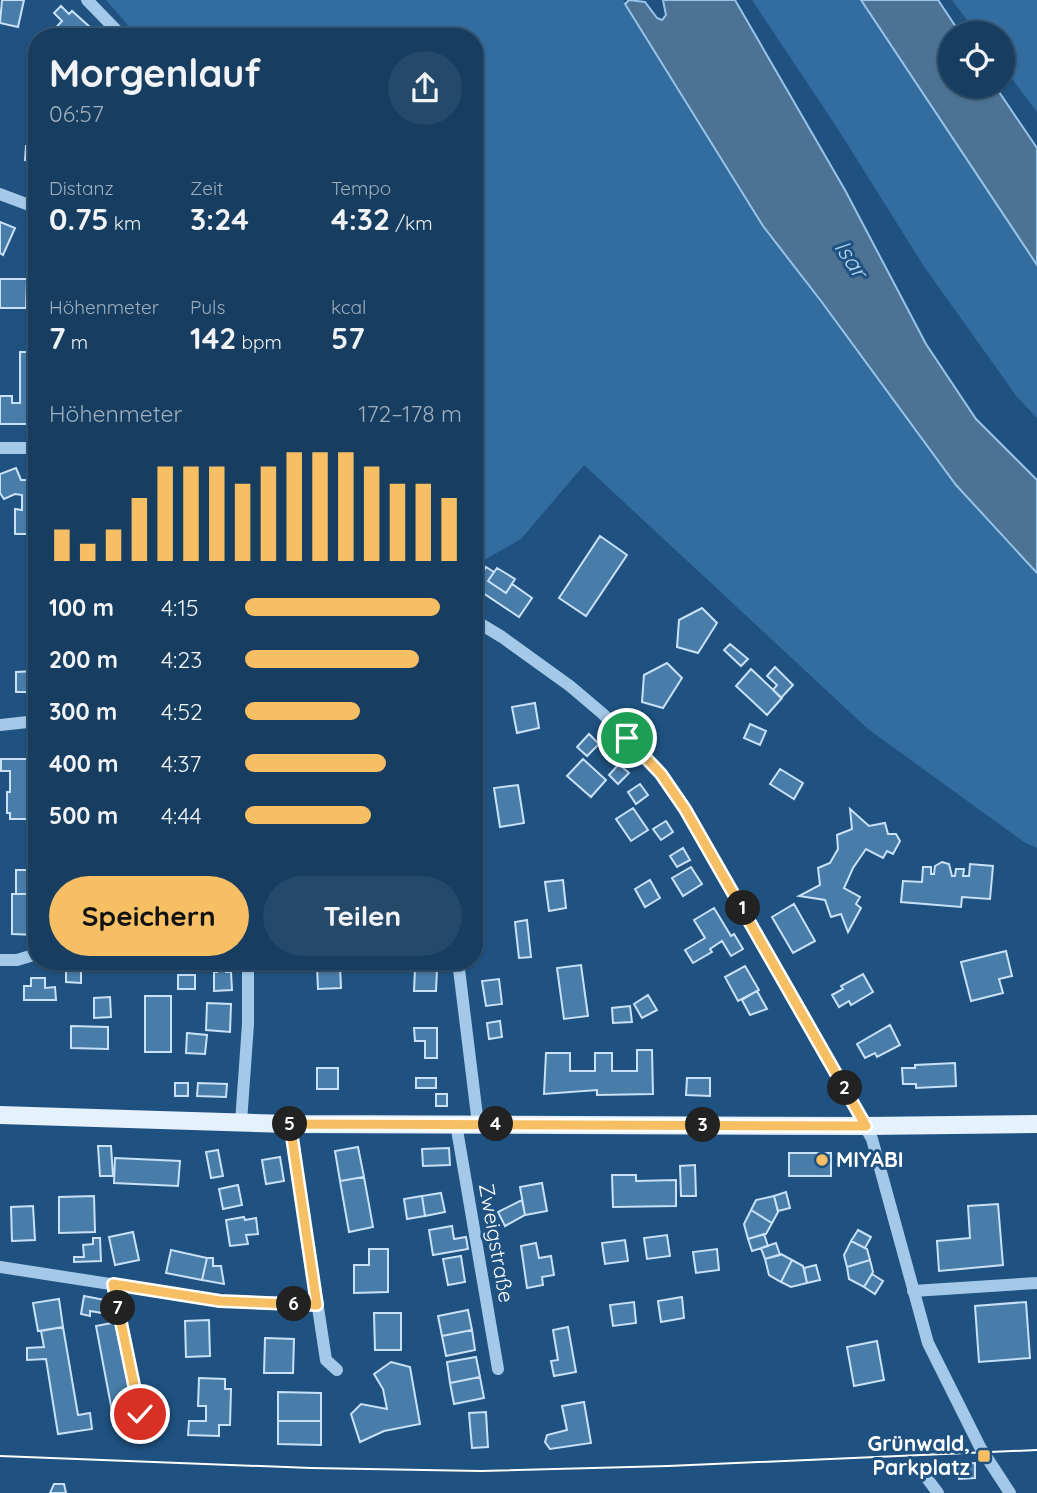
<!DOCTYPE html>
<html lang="de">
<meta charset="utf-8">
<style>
body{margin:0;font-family:Quicksand,sans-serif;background:#244969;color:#f1f3f6;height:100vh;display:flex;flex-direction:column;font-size:26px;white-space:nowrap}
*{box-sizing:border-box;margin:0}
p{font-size:23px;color:#9eaebd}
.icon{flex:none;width:38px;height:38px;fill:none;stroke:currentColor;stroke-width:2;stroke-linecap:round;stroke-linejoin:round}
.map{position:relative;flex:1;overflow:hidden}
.side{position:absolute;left:28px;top:28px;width:455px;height:942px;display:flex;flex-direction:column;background:#173e60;border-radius:28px;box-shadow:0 2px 5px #0004,0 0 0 2px #365775}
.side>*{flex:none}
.controls{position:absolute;left:938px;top:21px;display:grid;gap:14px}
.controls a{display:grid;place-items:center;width:77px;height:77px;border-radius:50%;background:#173e60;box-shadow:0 2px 5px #0004,0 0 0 2px #365775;font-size:35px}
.pin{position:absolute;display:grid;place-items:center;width:60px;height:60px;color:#fff;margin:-30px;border:4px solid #fff;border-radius:50%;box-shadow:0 2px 7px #0007}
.km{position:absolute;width:35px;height:35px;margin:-18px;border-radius:50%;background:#222;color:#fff;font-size:19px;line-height:35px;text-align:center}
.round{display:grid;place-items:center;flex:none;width:74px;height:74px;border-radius:37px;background:#244969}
.summary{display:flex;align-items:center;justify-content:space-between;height:119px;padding:0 21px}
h1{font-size:38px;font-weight:800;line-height:52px}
.figures{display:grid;grid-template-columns:repeat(3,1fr);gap:10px;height:119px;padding:7px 21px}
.figures div{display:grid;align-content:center}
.figures b{font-size:30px;font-weight:800}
.figures small{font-size:19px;font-weight:400}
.figures p{font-size:19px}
.chart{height:196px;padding:14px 21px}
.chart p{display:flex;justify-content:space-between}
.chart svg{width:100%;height:126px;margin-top:7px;stroke:#f6bf64;stroke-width:6}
.cta{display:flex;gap:14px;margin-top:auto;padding:14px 21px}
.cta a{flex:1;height:80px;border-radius:42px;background:#f6bf64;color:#111;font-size:28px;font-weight:800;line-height:80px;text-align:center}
.cta a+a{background:#244969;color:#f1f3f6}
ul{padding:0 21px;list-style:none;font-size:23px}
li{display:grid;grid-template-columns:112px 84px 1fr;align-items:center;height:52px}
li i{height:18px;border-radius:9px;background:#f6bf64}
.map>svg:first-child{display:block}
</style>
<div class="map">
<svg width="1037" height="1493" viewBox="0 0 1037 1493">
<rect width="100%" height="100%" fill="#1f5280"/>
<path fill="#336c9e" d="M106,0h517l140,226 58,75 135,184 81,88v275l-13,-6 -156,-113 -284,-264 -63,74 -47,27v-529h-336z
M752,0h109l176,265v153l-20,-21 -92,-129 -91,-145z
M952,0h85v112l-34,-45v-34h-26z"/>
<path fill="#4d7394" stroke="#97c5e9" stroke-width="2" d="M629,0l16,2 12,16 5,2 4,-5 -3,-15h72l110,190 81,154 50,75 61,61v93l-81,-88 -135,-184 -58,-75 -138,-222z
M861,0h77l22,33h-10v53h45l42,62v117z"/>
<path fill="#487ca9" stroke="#c8e1f6" stroke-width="2" d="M2,0h22l-6,27 -18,-4z
M61,6l8,8 3,-3 29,26h-43l-6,-5 10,-11 -8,-8z
M29,106h8v55l-12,-1 1,-14h2z
M0,222l15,6 -12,27 -3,-2z
M0,279h27l-1,29h-26z
M20,352h17v72h-37v-28h12v7h8z
M16,468l5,12h16v54h-22v-25l7,1v-15l-7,-1 -11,5 -4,-6v-19z
M600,536l27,19 -41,61 -27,-18z
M486,567l8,5 -6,9 18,12 6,-9 20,14 -13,19 -45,-30z
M497,568l18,11 -9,14 -18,-12z
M702,608l15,15 -19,30 -21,-6 2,-27z
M730,644l18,15 -7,7 -17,-16z
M667,663l15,15 -19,30 -21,-6 2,-27z
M775,667l18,18 -12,13 -8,-8 4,-5 -10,-9z
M751,669l31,29 -15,17 -31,-29z
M37,671v21h-21v-20z
M535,703l4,25 -22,5 -5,-26z
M750,724l16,7 -6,14 -16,-7z
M589,734l10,10 -12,12 -10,-9z
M1,759h32v16h4v21h-4v23h-23v-6h-3v-21h3v-21h-9z
M583,759l23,21 -15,17 -24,-21z
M619,764l10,9 -11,11 -9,-9z
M780,769l23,14 -9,16 -24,-15z
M640,784l8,11 -12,9 -8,-12z
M518,785l6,38 -24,4 -6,-39z
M633,808l15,22 -17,11 -15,-22z
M850,809l19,17 16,-3 3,11h8l4,7 -7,13 -6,-3 -4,7 -17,-9 -13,19 -9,20 16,9 -4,7 5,4 -13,24 -7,-18 -10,3 -6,-17 -26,-4 21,-11 -2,-17 12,-5 8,-14 -1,-14 15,-6z
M666,821l7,11 -12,8 -8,-11z
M683,848l7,12 -13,7 -7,-11z
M942,862l7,2 3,12h3l1,-7h8l-1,7h6l1,-12 23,2 -3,33 -28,-2 -1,10 -60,-5 2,-21 19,1 1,-15h8v7h3l1,-8z
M691,867l11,17 -19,12 -11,-18z
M16,870h21v24h-21z
M563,880l3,28 -17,3 -4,-29z
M650,880l10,18 -15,9 -10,-18z
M12,894h25v41l-25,-1z
M794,904l21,37 -22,12 -21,-36z
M714,908l17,28 3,-2 9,15 -12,7 -9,-15 -12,8 2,3 -19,11 -8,-13 20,-12 -11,-18z
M527,920l4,37 -12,1 -4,-36z
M1006,951l6,25 -13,3 4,14 -32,8 -10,-39z
M195,961h31v11h5l1,18 -18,1v-19h3v-5h-22z
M581,965l7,51 -24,3 -7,-51z
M340,966l1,22 -23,1 -1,-22z
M745,966l14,24 -21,11 -13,-24z
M66,968h15v15l-15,-1z
M415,968l22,1 -1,22h-22z
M863,974l10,18 -22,13 -2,-4 -10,6 -7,-12 11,-6 -2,-3z
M178,975h17v14h-17z
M31,978h14v10l10,-1 1,13h-32v-14h7z
M499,979l3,25 -16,2 -4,-25z
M757,991l10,18 -17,6 -8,-15z
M648,995l9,15 -15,8 -8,-14z
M145,996h26v56h-26z
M110,997l1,20 -17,1v-20z
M207,1003l24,1 -1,28 -24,-2z
M630,1006l2,16 -19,1 -1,-15z
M500,1021l2,16 -13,2 -2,-16z
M890,1025l10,20 -23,12 -2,-4 -10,5 -8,-14z
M71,1026l37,1v22l-37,-1z
M414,1028h23v30h-12v-17h-10z
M187,1033l20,2 -2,19 -19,-1z
M637,1050h15l1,44 -56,1v-5l-53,4 2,-41h24v18h25v-18h17v18h25z
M955,1063l1,23 -40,2v-4h-13l-1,-16h13v-3z
M317,1068h21v21h-21z
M416,1078h20v10h-20z
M687,1078h23v18l-24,-1z
M175,1083h13v13h-13z
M198,1083l29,1 -1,13 -29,-1z
M436,1094h11v12h-11z
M98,1146h13l2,30h-13z
M358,1147l6,30 -24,4 -5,-30z
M449,1148l1,17 -27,1 -1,-17z
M218,1150l5,26 -12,2 -5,-26z
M789,1153h42v23h-42z
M280,1157l4,24 -18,3 -4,-24z
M115,1158l65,3 -2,25 -64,-3z
M695,1165l1,31h-15l-1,-30z
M612,1175h24v6l40,-1v26l-63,1z
M364,1177l9,50 -24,5 -9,-51z
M542,1183l5,28 -22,4 -5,-28z
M238,1185l4,20 -19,4 -4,-20z
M786,1192l4,16 -12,3 -4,-15z
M441,1193l4,19 -20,4 -3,-20z
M94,1196l1,36 -36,1v-36z
M422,1196l3,20 -18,3 -3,-20z
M774,1196l4,16 -6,11 -21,-13 5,-10z
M522,1200l3,15 -20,11 -7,-14z
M998,1204l5,61 -64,6 -2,-30 33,-3 -2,-32z
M33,1206l2,34 -23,1 -1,-34z
M751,1210l21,13 -6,11 -18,5 -4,-15z
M244,1217l1,3 11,-2 2,16 -12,1 2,9 -18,2 -4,-26z
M452,1226l2,13 12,-2 2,12 -35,6 -4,-25z
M858,1230l13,7 -6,11 -14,-7z
M133,1232l6,28 -24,5 -6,-28z
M764,1234l4,12 -16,5 -4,-12z
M667,1235l3,21 -23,3 -3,-21z
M93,1238h7l1,23 -27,1v-5h10l-1,-12 10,-1z
M625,1240l3,21 -23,3 -3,-21z
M851,1241l16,8 3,11 -23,7 -3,-12z
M536,1243l3,15 12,-2 3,19 -12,2 1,8 -16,3 -6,-42z
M776,1243l4,12 -15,4 -4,-11z
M369,1249h19v43l-34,1v-28h15z
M717,1249l2,21 -23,3 -3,-21z
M171,1250l36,8 -5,22 -36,-7z
M781,1254l11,6 -11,22 -12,-7 -4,-16z
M461,1256l4,26 -17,3 -5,-26z
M207,1258h6v8h8l3,18 -22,-4z
M792,1260l11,6 4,17 -16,4 -10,-5z
M870,1260l3,12 -9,15 -15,-8 -2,-12z
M816,1265l4,15 -13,3 -3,-15z
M872,1274l11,7 -8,13 -11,-7z
M84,1296l26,5 -2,13 -18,-3v5l-9,-2z
M682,1297l2,21 -23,4 -3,-21z
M59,1299l4,28 -25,4 -5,-28z
M634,1302l2,21 -23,3 -3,-21z
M1026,1302l4,56 -51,4 -4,-56z
M468,1310l4,20 -30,6 -4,-20z
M374,1313h27v37h-26z
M209,1320l1,36 -24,1 -1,-36z
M117,1322l19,101 -21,4 -19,-101z
M63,1327l15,88 12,-2 2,16 -34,5 -12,-75 -19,1v-12l17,-1 -3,-16z
M568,1327l8,45 -22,4 -3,-15 7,-1 -5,-30z
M472,1330l3,20 -29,6 -4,-20z
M265,1338l29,1 -1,34h-29z
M877,1341l7,39 -30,6 -7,-39z
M476,1357l4,20 -30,6 -3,-21z
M391,1362l19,5 10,57 -36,7 -24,11 -9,-28 10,-10 26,5 -4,-20 -9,-15z
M480,1377l4,21 -30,6 -4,-21z
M199,1378l26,1v10h6l-1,36h-11v11l-31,-1 1,-14h17v-15h-8z
M278,1392l43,1v28h-43z
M584,1402l7,41 -41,6 -5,-7 2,-7 20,-5 -5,-24z
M486,1412l2,35 -16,1 -3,-35z
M278,1421h43v24l-43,-1z
M975,1463v15l-16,1 -1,-15z
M54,1484h10l2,9h-16z"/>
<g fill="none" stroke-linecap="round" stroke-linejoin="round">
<path stroke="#a4c9e8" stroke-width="12" d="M87,0l36,37
M0,194l37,14
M0,448h37
M474,620l28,17 68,49 33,28 58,60 24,35 117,203 70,127 56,204 52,104 30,46
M0,725l37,-4
M0,960h17l20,-6
M458,961l20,163
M241,1122l7,-98v-63
M290,1124l36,236 11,10
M456,1124l42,245
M0,1267l220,34 98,4
M112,1284l28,130
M913,1291l124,-8
M926,1477l12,16"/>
<path stroke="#e6f1fe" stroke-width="18" d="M0,1115l290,9 576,2 171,-2"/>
<path stroke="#fff" stroke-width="2" d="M0,1456l311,12 170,3 187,-5 369,-16"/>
</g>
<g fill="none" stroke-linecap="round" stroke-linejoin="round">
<g stroke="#fff" stroke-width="14">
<path id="route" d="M140,1414l-27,-130 107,17 97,4 -27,-181 576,2 -181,-317 -24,-35 -34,-36"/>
</g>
<use href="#route" stroke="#f6bf64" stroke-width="9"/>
</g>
<g fill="#f6bf64" stroke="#1f5280" stroke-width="2.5">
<circle cx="822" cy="1160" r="7"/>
<rect x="977" y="1449" width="14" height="14" rx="3.5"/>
</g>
<g text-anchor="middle" stroke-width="6" stroke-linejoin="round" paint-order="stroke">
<g font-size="21" font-weight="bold" fill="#fff" stroke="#1f5280" text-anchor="start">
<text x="836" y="1167">MIYABI</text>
<text x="970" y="1451" text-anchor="end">Grünwald,<tspan x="970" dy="24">Parkplatz</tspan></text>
</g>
<g font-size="21" fill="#fff" stroke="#1f5280">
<text transform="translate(496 1243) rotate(80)" y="7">Zweigstraße</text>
</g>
<g font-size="23" font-style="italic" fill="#afd3f0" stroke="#1f5280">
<text transform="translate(851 259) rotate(57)" y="8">Isar</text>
</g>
</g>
</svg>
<div class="controls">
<a><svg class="icon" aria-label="locate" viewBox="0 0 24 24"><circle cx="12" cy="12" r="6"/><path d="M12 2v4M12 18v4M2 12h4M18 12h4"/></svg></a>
</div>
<div class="pin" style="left:627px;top:738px;background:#1e9e55"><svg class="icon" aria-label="arrive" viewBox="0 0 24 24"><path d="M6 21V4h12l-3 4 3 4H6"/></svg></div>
<div class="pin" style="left:140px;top:1414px;background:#d93025"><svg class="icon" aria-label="check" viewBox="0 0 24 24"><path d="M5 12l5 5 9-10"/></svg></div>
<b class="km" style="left:743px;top:908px">1</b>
<b class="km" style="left:845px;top:1088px">2</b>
<b class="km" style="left:703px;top:1125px">3</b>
<b class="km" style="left:496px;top:1124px">4</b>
<b class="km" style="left:290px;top:1124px">5</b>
<b class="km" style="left:294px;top:1304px">6</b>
<b class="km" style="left:118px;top:1308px">7</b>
<section class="side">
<div class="summary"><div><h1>Morgenlauf</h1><p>06:57</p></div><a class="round"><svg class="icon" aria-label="share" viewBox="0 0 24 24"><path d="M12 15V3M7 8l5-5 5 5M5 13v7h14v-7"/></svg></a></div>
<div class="figures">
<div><p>Distanz</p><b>0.75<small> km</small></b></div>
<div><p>Zeit</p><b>3:24</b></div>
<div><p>Tempo</p><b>4:32<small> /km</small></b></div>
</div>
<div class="figures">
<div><p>Höhenmeter</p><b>7<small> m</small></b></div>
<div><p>Puls</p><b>142<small> bpm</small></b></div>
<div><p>kcal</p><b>57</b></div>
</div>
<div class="chart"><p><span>Höhenmeter</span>172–178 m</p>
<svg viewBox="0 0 160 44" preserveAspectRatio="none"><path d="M5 44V33M15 44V38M25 44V33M35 44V22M45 44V11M55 44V11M65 44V11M75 44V17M85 44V11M95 44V6M105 44V6M115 44V6M125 44V11M135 44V17M145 44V17M155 44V22"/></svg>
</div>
<ul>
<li><b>100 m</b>4:15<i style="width:90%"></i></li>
<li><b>200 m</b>4:23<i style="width:80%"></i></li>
<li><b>300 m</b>4:52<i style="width:53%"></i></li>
<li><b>400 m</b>4:37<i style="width:65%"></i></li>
<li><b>500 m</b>4:44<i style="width:58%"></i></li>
</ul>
<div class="cta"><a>Speichern</a><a>Teilen</a></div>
</section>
</div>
